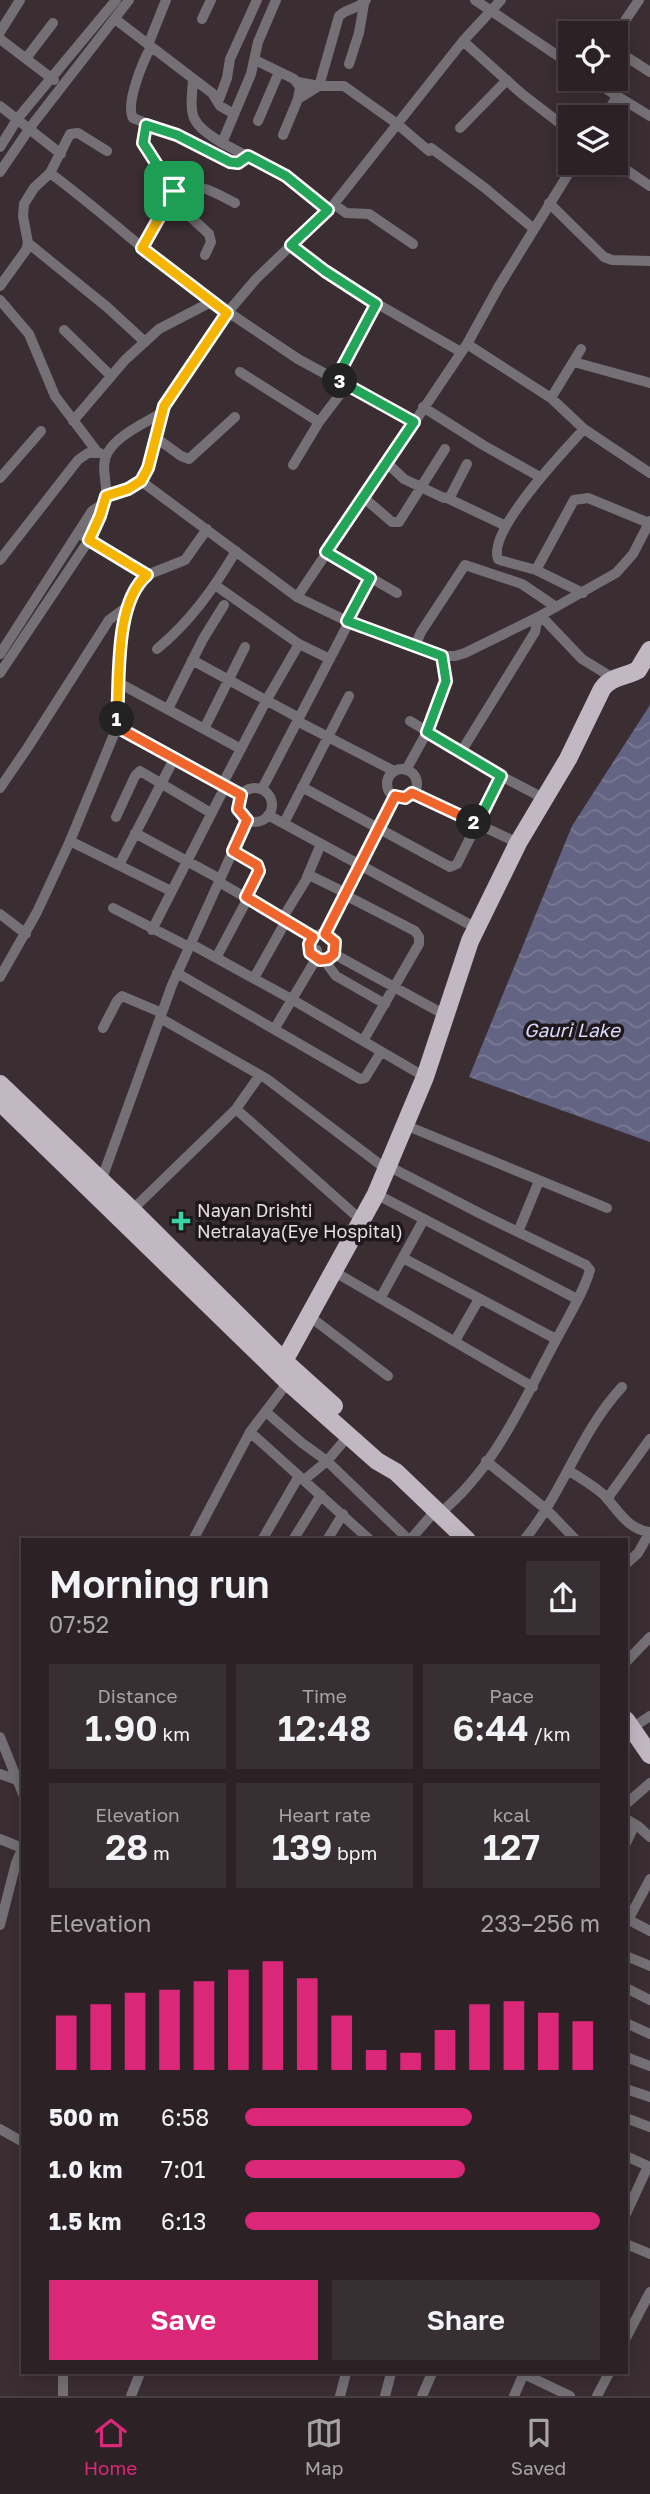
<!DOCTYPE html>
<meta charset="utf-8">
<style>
body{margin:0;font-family:"Golos Text",sans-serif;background:#382f32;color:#f1f3f6;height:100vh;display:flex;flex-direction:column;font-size:26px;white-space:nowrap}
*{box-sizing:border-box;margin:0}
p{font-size:23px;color:#a6a4a7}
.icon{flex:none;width:38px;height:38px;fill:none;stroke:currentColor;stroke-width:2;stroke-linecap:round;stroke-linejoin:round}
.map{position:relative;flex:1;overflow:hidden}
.panel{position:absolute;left:21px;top:1538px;width:607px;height:836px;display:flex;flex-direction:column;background:#2c2226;border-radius:0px;box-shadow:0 4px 18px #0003,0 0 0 2px #483f43}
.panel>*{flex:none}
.controls{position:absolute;left:558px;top:21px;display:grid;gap:14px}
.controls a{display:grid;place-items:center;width:70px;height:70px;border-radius:0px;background:#2c2226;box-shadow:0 4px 18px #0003,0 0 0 2px #483f43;font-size:35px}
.pin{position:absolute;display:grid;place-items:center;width:60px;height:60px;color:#fff;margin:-30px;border-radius:14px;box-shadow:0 4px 10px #0006}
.km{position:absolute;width:35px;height:35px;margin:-18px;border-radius:50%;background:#222;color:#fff;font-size:19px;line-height:35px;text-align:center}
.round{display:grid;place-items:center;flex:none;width:74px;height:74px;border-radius:0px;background:#382f32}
.summary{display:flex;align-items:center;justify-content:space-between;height:119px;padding:0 28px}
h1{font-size:38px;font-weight:600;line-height:52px}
.stats{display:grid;grid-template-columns:repeat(3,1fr);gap:10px;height:119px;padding:7px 28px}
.stats div{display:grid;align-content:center;border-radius:0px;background:#382f32;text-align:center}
.stats b{font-size:35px;font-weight:600}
.stats small{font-size:19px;font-weight:400}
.stats p{font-size:19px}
.chart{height:196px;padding:14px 28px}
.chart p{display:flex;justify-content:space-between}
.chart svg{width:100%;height:126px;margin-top:7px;stroke:#db2777;stroke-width:6}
.cta{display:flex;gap:14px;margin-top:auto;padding:14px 28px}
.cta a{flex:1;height:80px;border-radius:0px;background:#db2777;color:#fff;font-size:28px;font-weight:600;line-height:80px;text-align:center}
.cta a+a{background:#382f32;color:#f1f3f6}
ul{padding:0 28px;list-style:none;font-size:23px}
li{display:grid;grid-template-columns:112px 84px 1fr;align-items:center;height:52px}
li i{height:18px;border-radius:9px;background:#db2777}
.tabs{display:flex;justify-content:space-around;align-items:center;height:98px;border-top:2px solid #483f43;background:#2c2226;font-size:19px;color:#a6a4a7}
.tabs a{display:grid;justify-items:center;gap:4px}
.tabs .on{color:#db2777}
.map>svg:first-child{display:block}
</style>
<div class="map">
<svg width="650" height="2396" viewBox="0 0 650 2396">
<defs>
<pattern id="water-waves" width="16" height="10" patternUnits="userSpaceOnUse" patternTransform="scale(1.75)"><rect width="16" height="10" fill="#636383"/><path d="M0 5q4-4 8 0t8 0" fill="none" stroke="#797994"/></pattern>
</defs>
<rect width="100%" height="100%" fill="#3b2e33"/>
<path fill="url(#water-waves)" d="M650,705v437l-181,-65 103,-251z"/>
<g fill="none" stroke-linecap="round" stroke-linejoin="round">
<path stroke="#747075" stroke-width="10" d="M276,0l-18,42 -7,32 -29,69 64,33 42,34
M475,0l95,64
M115,19l97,74 8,13 14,8
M202,19l9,-19
M0,32l20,-32
M616,34l23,-34
M0,39l54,41
M463,41l59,53 48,37
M148,45l18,-45
M151,47c-8,14 -26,57 -18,71l44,17 53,27 8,1 10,-7
M616,50l34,22
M27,57l26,-34
M255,60l39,19 6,8 -2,12 -15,36
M349,64l10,-31 5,-29
M592,79l25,17 -12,21
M193,80c-3,38 -4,42 29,63
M298,82l21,4h25l52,37 33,28
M617,96l33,20
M298,99l21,-13 20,-70c8,-8 20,-7 27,-16
M218,102l9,-24 3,-19 27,-59
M0,106l61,48
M258,121l21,-49
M146,125l-3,18 25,38 14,28 27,25 2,8 -6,13
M460,128l47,-48
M0,147l18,-29 98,-118
M431,148l54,40 49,41
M616,163l34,23
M0,172l32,-47 97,-125
M50,173c61,45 115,98 177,140
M549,203l55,54 8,3 38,1
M334,204l12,9 23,1 44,30
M28,243l79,64 38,35
M291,245l59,43 111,64
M142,248l32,-57c20,-12 42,2 61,12
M0,286l26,-36 2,-7 -5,-27 1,-12 10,-16 16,-15 20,-39 8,-1 29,18
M0,300l29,34 26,62 43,57
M228,312l70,47 116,63
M64,330l47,46
M467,344l84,54 33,31 66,44
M574,362l76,21
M240,372l79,50
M336,379l40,-75
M551,398l30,-49
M423,407l60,38 57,32
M73,421l52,-61 34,-31 52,-27
M155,437l26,19 8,3 46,-42
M386,462l18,17 40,19 6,-1 17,-33
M293,465l26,-43 28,-37
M0,478l41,-47
M141,481l156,116 52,25 -87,167
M106,496l22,-7 13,-8 7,-13 16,-62 63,-93 29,-34 78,-75 129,-163 38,-41
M363,497l29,25h7l46,-73
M447,498l59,28
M84,537l63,38
M326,552l71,41
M0,560l78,-100 10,-7h12
M536,570l38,-70 14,-2 61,25
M215,585l84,59 31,15
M583,593l-47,-23 -33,-9 -5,-2c-11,-28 66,-108 86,-130
M297,597l170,-253 32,-58 76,-123
M541,616l41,43 31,19
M347,621l23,-43
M349,622l93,34h13l10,-3 73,-36 78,-44 17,-19 17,-33
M415,646l6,-14 44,-67 57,19 34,23
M157,649c34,-28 57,-61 79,-98
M0,654l92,-143 11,-7
M192,660l107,58
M0,673l89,-133c7,-14 16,-30 17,-46 1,-14 -6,-29 2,-42 11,-18 36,-28 53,-39
M119,683l122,66
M168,709l35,-70 21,-34
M297,721l97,50
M410,721l91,55 44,23
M117,727l6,-101 9,-30 15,-21 38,-15 22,-31
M204,729l41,-82
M461,752l74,-120 3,-15
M387 784a15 15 0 1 1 30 0a15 15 0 1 1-30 0Z
M406,770l21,-38 19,-51 -4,-25
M222,785l44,-84 33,-57
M302,787l148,80 7,-3 44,-88
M238 805a17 17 0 1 1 34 0a17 17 0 1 1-34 0Z
M0,788l28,-41 81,-127 19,-14
M412,793l106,50
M268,815l208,113
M116,817l19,-41 5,-5 71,42
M284,823l65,-127
M135,833l85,46
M70,841l101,50
M233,851l26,17 -1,7 -12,22
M119,865l55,-106
M307,877l14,-33
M219,882l95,55
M345,895l70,36 4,6v7l-56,97
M113,908l76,39
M0,914l26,20
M282,919l27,-44 37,18
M152,930l73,-143
M309 947a13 13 0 1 1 26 0a13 13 0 1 1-26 0Z
M325,934l70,-138
M191,944l102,56 132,77
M334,954l111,61
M216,958l32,-60
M324,960l12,16 49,28
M177,973l183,106 5,-1 16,-26
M0,977l37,-65 33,-71 47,-114 124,68
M254,978l32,-57
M160,1018l107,61 119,90
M103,1028l14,-27 5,-5 40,17
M275,1028l41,-69 1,-9
M260,1075l-24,34 126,112
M405,1125l202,83
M388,1166l97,50 101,49 4,5c-7,24 -23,49 -35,72 -32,60 -61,127 -115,171
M100,1184l72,-199 75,-165
M376,1194l201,105
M132,1210l104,-101
M518,1232l21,-51
M403,1258l153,81
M333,1271l200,116
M381,1297l43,-78
M309,1316l79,60
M455,1341l24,-42
M266,1412l36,31 25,18 82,79
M250,1432l120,108
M486,1461l61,49 29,30
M568,1470c12,8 25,15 36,25 14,15 24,35 46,37l-12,21 -12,11
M304,1480l23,-19 22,-26
M607,1499l43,-60
M193,1540l57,-108 38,-50
M262,1540l37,-64
M293,1540l28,-45
M327,1540l16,-26
M410,1540l26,-30
M524,1540c39,-47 56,-108 98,-153
M626,1662l24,-25
M632,1728l18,-12
M0,1737l23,57
M0,1774l17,6
M626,1804l24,-21
M626,1819l12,7 12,11
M0,1839l22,9
M626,1843l9,-19
M629,1920l21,11
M626,1924l24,-45
M0,1925l16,-62 7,-16
M626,1956l24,10
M626,1988l24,12
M626,2023l24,11
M626,2057l24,9
M626,2089l24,8
M626,2118l24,9
M0,2129l23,13
M626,2156l24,11
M626,2214l22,-48
M626,2244l24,10
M626,2338l24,-46
M63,2373v23
M524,2374l46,22
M131,2396l9,-23
M340,2396l6,-23
M385,2396l6,-23
M422,2396l10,-23
M514,2396l10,-23
M597,2396l12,-23"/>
<path stroke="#c2b8c4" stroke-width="18" d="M0,1084l132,126 152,151 50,45
M0,1102l288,280 89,79 19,11 71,68
M278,1372l98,-178 49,-117 45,-136 48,-98 50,-84 34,-70c9,-13 23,-12 36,-19l12,-20
M626,1720l24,35"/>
</g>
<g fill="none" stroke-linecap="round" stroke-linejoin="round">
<g stroke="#fff" stroke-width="14">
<path id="split-1" d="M117,719c3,-40 -3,-116 30,-144l-58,-35 11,-24 6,-20 22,-7 13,-8 7,-13 16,-62 63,-93 -85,-65 32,-57"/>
</g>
<g stroke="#fff" stroke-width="14">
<path id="split-2" d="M117,719v8l124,68 -3,14 9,11 -14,31 24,14 2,6 -13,26 67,40 -4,7 1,9 10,7 8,-1 6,-5 1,-12 -10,-8 70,-138 10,2 7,-5 62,29"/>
</g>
<g stroke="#fff" stroke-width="14">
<path id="split-3" d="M340,381l74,41 -88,130 44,26 -23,43 95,35 4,25 -19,51 74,44 -24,48 -3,-2"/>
</g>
<g stroke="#fff" stroke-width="14">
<path id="split-4" d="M174,191l-31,-48 3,-18 31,10 53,27 8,1 10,-7 38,20 42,34 -37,35 34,26 51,33 -40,75 4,2"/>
</g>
<use href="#split-1" stroke="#f5b400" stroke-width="9"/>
<use href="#split-2" stroke="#f0652b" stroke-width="9"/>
<use href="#split-3" stroke="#22a559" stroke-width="9"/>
<use href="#split-4" stroke="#22a559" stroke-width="9"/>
</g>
<path fill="#38d4a6" stroke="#1e181a" stroke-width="2.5" d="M177.5 1210.5h7v7h7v7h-7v7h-7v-7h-7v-7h7z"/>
<g text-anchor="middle" stroke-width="7" stroke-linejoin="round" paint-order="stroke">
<g font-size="18" fill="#e6dde1" stroke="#1e181a" text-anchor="start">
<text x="197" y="1217">Nayan Drishti<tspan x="197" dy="21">Netralaya(Eye Hospital)</tspan></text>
</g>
<g font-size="19" font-style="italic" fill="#d9dafd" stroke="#1e181a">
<text x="572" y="1037">Gauri Lake</text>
</g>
</g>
</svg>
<div class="controls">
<a><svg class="icon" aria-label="locate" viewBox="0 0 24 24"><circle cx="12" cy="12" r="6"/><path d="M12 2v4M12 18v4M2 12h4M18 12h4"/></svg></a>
<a><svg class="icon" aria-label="layers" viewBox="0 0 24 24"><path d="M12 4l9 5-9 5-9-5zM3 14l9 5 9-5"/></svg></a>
</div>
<div class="pin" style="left:174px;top:191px;background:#1e9e55"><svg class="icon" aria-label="arrive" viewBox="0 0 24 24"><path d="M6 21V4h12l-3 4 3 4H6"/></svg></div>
<b class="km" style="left:117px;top:719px">1</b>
<b class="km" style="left:474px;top:822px">2</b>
<b class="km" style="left:340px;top:381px">3</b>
<section class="panel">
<div class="summary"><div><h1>Morning run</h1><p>07:52</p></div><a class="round"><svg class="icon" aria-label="share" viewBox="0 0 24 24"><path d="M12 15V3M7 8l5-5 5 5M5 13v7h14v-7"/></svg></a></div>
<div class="stats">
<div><p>Distance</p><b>1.90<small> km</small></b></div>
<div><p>Time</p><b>12:48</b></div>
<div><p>Pace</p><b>6:44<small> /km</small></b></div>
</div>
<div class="stats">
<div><p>Elevation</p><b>28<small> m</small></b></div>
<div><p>Heart rate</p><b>139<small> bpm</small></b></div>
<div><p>kcal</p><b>127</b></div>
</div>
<div class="chart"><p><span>Elevation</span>233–256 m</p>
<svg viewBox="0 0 160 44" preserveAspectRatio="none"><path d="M5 44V25M15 44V21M25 44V17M35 44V16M45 44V13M55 44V9M65 44V6M75 44V12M85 44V25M95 44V37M105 44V38M115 44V30M125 44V21M135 44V20M145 44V24M155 44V27"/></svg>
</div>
<ul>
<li><b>500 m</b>6:58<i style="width:64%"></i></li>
<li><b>1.0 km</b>7:01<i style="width:62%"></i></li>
<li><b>1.5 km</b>6:13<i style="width:100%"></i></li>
</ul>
<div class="cta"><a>Save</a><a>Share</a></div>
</section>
</div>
<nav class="tabs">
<a class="on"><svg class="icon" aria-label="home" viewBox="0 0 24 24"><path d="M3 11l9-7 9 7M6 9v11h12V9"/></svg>Home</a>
<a><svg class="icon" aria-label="map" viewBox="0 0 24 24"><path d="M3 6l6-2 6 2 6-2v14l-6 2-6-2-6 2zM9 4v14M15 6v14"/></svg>Map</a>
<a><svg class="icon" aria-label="saved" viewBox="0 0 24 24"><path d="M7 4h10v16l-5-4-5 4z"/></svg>Saved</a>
</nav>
